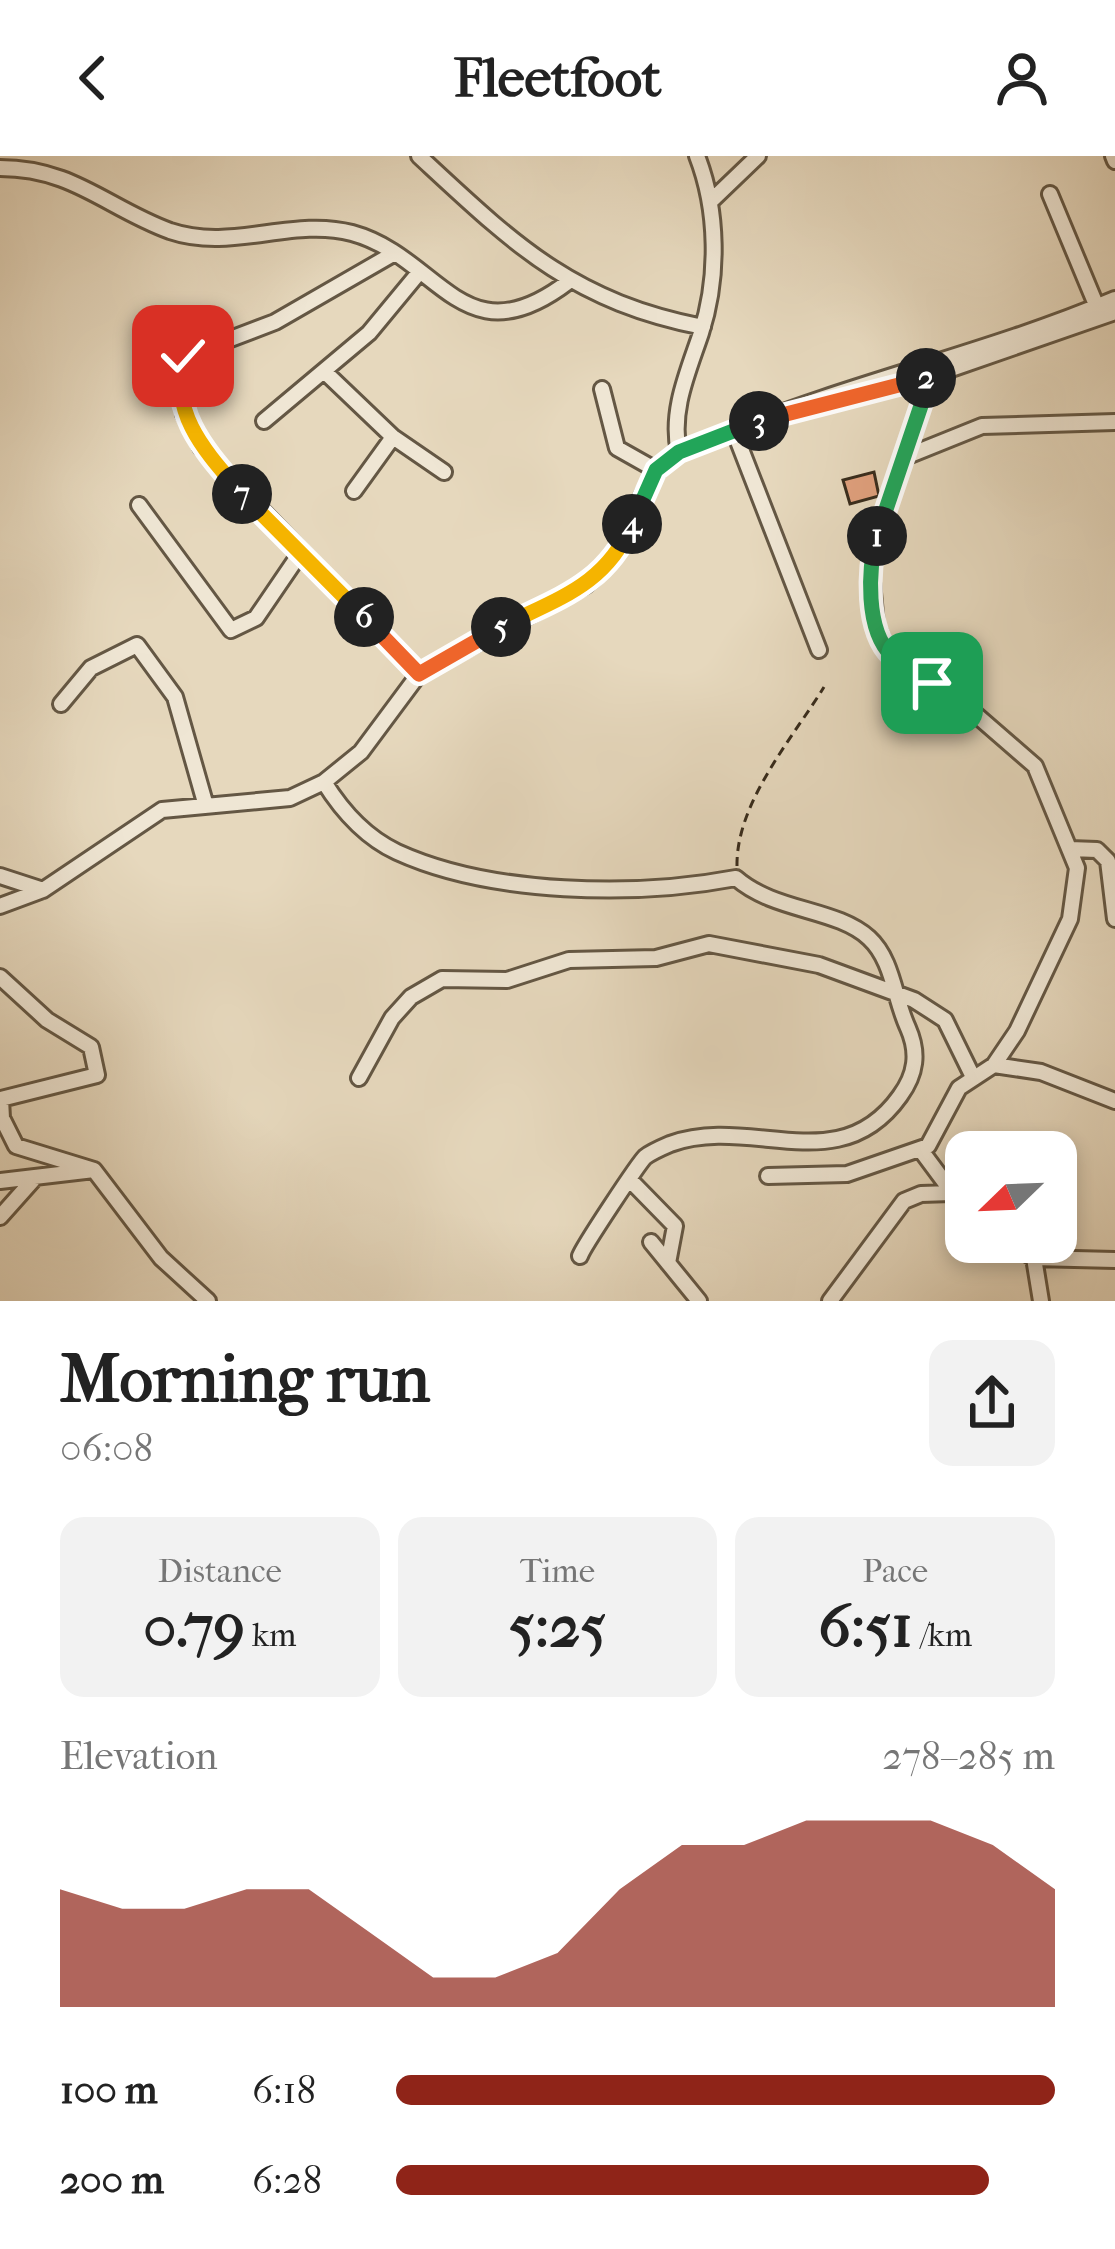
<!DOCTYPE html>
<meta charset="utf-8">
<style>
body{margin:0;font-family:"IM FELL French Canon",serif;background:#f2f2f2;color:#222;height:100vh;display:flex;flex-direction:column;font-size:45px;white-space:nowrap}
*{box-sizing:border-box;margin:0}
p{font-size:39px;color:#767676}
.icon{flex:none;width:66px;height:66px;fill:none;stroke:currentColor;stroke-width:2;stroke-linecap:round;stroke-linejoin:round}
.map{position:relative;height:1145px;overflow:hidden}
.sheet{display:flex;flex-direction:column;background:#fff;flex:1}
.sheet>*{flex:none}
.needle{width:78px;rotate:247deg}
.buttons{position:absolute;left:945px;top:975px;display:grid;gap:24px}
.buttons a{display:grid;place-items:center;width:132px;height:132px;border-radius:24px;background:#fff;box-shadow:0 6px 18px #0003;font-size:60px}
.pin{position:absolute;display:grid;place-items:center;width:102px;height:102px;color:#fff;margin:-51px;border-radius:24px;box-shadow:0 6px 18px #0006}
.km{position:absolute;width:60px;height:60px;margin:-30px;border-radius:50%;background:#222;color:#fff;font-size:33px;line-height:60px;text-align:center}
.round{display:grid;place-items:center;flex:none;width:126px;height:126px;border-radius:24px;background:#f2f2f2}
.summary{display:flex;align-items:center;justify-content:space-between;height:204px;padding:0 60px}
h1{font-size:66px;font-weight:800;line-height:90px}
.metrics{display:grid;grid-template-columns:repeat(3,1fr);gap:18px;height:204px;padding:12px 60px}
.metrics div{display:grid;align-content:center;border-radius:24px;background:#f2f2f2;text-align:center}
.metrics b{font-size:60px;font-weight:800}
.metrics small{font-size:33px;font-weight:400}
.metrics p{font-size:33px}
.chart{height:336px;padding:24px 60px}
.chart p{display:flex;justify-content:space-between}
.chart svg{width:100%;height:216px;margin-top:12px;fill:#8f2418;opacity:.7}
ul{padding:0 60px;list-style:none;font-size:39px}
li{display:grid;grid-template-columns:192px 144px 1fr;align-items:center;height:90px}
li i{height:30px;border-radius:15px;background:#8f2418}
header{display:flex;justify-content:space-between;align-items:center;height:156px;padding:0 60px;background:#fff;font-size:54px;font-weight:800}
.map>svg:first-child{display:block}
</style>
<header><svg class="icon" aria-label="back" viewBox="0 0 24 24"><path d="M15 5l-7 7 7 7"/></svg>Fleetfoot<svg class="icon" aria-label="person" viewBox="0 0 24 24"><circle cx="12" cy="8" r="4"/><path d="M4 21q1-7 8-7t8 7"/></svg></header>
<div class="map">
<svg width="1115" height="1145" viewBox="0 0 1115 1145">
<rect width="100%" height="100%" fill="#e6d8bd"/>
<filter id="stains"><feTurbulence type="fractalNoise" baseFrequency=".00167" numOctaves="4"/><feColorMatrix values="0 0 0 0 .2 0 0 0 0 .09 0 0 0 0 .02 0 0 0 .5 -.17"/></filter>
<radialGradient id="worn" r=".72"><stop offset=".6" stop-color="#630" stop-opacity="0"/><stop offset="1" stop-color="#630" stop-opacity=".3"/></radialGradient>
<path fill="#e0a07d" stroke="#382c1c" stroke-width="3" d="M874,316l5,24 -29,8 -7,-24z"/>
<g fill="none" stroke-linecap="round" stroke-linejoin="round">
<g stroke="#645744" stroke-width="20">
<path id="minor" d="M419,0c95,88 152,145 284,171
M1113,0l2,5
M0,12c73,0 107,40 170,63 62,21 122,-14 182,2 88,24 111,129 216,49
M1050,38l47,113
M710,46l48,-46
M393,98l-118,68 -92,35 1,57 17,33 218,227
M326,217l67,64 51,35
M602,233l15,59 39,22
M765,264l166,-44 184,-64
M264,265l105,-88 48,-58
M734,275l85,219
M679,296c-9,-41 9,-80 22,-119 18,-56 17,-123 -4,-177
M905,301l77,-31 133,-4
M354,335l39,-54
M139,349l92,125 25,-12 45,-66
M61,548l30,-36 46,-23 38,52 31,109
M324,626c18,29 41,55 73,70 94,43 239,45 339,26 39,34 100,30 133,60 24,22 25,60 39,90 11,25 8,46 -8,68 -61,86 -149,18 -230,48 -7,3 -20,9 -25,13 -7,7 -62,90 -65,99
M1070,693l27,1 11,11 7,58
M0,720l43,14
M0,750l43,-16 119,-80 128,-12 34,-16 37,-30 58,-78 167,-89c49,-39 47,-107 94,-133 16,-8 35,-13 51,-20 125,-51 259,-80 384,-133
M0,821l47,43 44,27 6,28 -96,24 1,19 14,28 78,24 67,88 47,43
M994,909l47,7 74,29
M359,922l33,-60 19,-21 31,-18 65,1 62,-20 87,-2 53,-14 110,21 95,35 31,20 27,55
M920,993l46,62
M768,1020l79,-2 81,-28 31,-58 35,-23 23,-34 53,-112 7,-51 -42,-102 -76,-66 -71,-47 -12,-28 -6,-65 61,-184
M0,1025l94,-11
M631,1025l44,45 -7,37
M0,1061l33,-37
M651,1086l48,59
M1007,1086l27,16 7,43
M1034,1102l81,2
M830,1145l74,-100 17,-7 30,-1"/>
</g>
<path stroke="#382c1c" stroke-width="3" stroke-dasharray="9 6" stroke-linecap="butt" d="M737,710c-1,-63 55,-127 87,-179"/>
<use href="#minor" stroke="#efe6d4" stroke-width="14"/>
</g>
<g fill="none" stroke-linecap="round" stroke-linejoin="round">
<g stroke="#fff" stroke-width="24">
<path id="split-1" d="M877,380c-9,33 -12,94 15,120 11,11 26,19 40,27"/>
</g>
<g stroke="#fff" stroke-width="24">
<path id="split-2" d="M877,380l54,-160 -5,2"/>
</g>
<g stroke="#fff" stroke-width="24">
<path id="split-3" d="M759,265l167,-43"/>
</g>
<g stroke="#fff" stroke-width="24">
<path id="split-4" d="M632,368l24,-54 23,-18 80,-31"/>
</g>
<g stroke="#fff" stroke-width="24">
<path id="split-5" d="M501,471c57,-29 104,-41 131,-103"/>
</g>
<g stroke="#fff" stroke-width="24">
<path id="split-6" d="M364,461l55,57 82,-47"/>
</g>
<g stroke="#fff" stroke-width="24">
<path id="split-7" d="M242,338l122,123"/>
</g>
<g stroke="#fff" stroke-width="24">
<path id="split-8" d="M183,200c-13,60 23,96 59,138"/>
</g>
<use href="#split-1" stroke="#22a559" stroke-width="15"/>
<use href="#split-2" stroke="#22a559" stroke-width="15"/>
<use href="#split-3" stroke="#f0652b" stroke-width="15"/>
<use href="#split-4" stroke="#22a559" stroke-width="15"/>
<use href="#split-5" stroke="#f5b400" stroke-width="15"/>
<use href="#split-6" stroke="#f0652b" stroke-width="15"/>
<use href="#split-7" stroke="#f5b400" stroke-width="15"/>
<use href="#split-8" stroke="#f5b400" stroke-width="15"/>
</g>
<rect width="100%" height="100%" filter="url(#stains)"/>
<rect width="100%" height="100%" fill="url(#worn)"/>
</svg>
<div class="buttons">
<a><svg class="needle" viewBox="-14 -14 28 28"><path d="M0-13l5 13h-10z" fill="#e53935"/><path d="M0 13l5-13h-10z" fill="#767676"/></svg></a>
</div>
<div class="pin" style="left:932px;top:527px;background:#1e9e55"><svg class="icon" aria-label="arrive" viewBox="0 0 24 24"><path d="M6 21V4h12l-3 4 3 4H6"/></svg></div>
<div class="pin" style="left:183px;top:200px;background:#d93025"><svg class="icon" aria-label="check" viewBox="0 0 24 24"><path d="M5 12l5 5 9-10"/></svg></div>
<b class="km" style="left:877px;top:380px">1</b>
<b class="km" style="left:926px;top:222px">2</b>
<b class="km" style="left:759px;top:265px">3</b>
<b class="km" style="left:632px;top:368px">4</b>
<b class="km" style="left:501px;top:471px">5</b>
<b class="km" style="left:364px;top:461px">6</b>
<b class="km" style="left:242px;top:338px">7</b>
</div>
<section class="sheet">
<div class="summary"><div><h1>Morning run</h1><p>06:08</p></div><a class="round"><svg class="icon" aria-label="share" viewBox="0 0 24 24"><path d="M12 15V3M7 8l5-5 5 5M5 13v7h14v-7"/></svg></a></div>
<div class="metrics">
<div><p>Distance</p><b>0.79<small> km</small></b></div>
<div><p>Time</p><b>5:25</b></div>
<div><p>Pace</p><b>6:51<small> /km</small></b></div>
</div>
<div class="chart"><p><span>Elevation</span>278–285 m</p>
<svg viewBox="0 0 160 44" preserveAspectRatio="none"><path d="M0 44V20L10 24L20 24L30 20L40 20L50 29L60 38L70 38L80 33L90 20L100 11L110 11L120 6L130 6L140 6L150 11L160 20V44z"/></svg>
</div>
<ul>
<li><b>100 m</b>6:18<i style="width:100%"></i></li>
<li><b>200 m</b>6:28<i style="width:90%"></i></li>
</ul>
</section>
